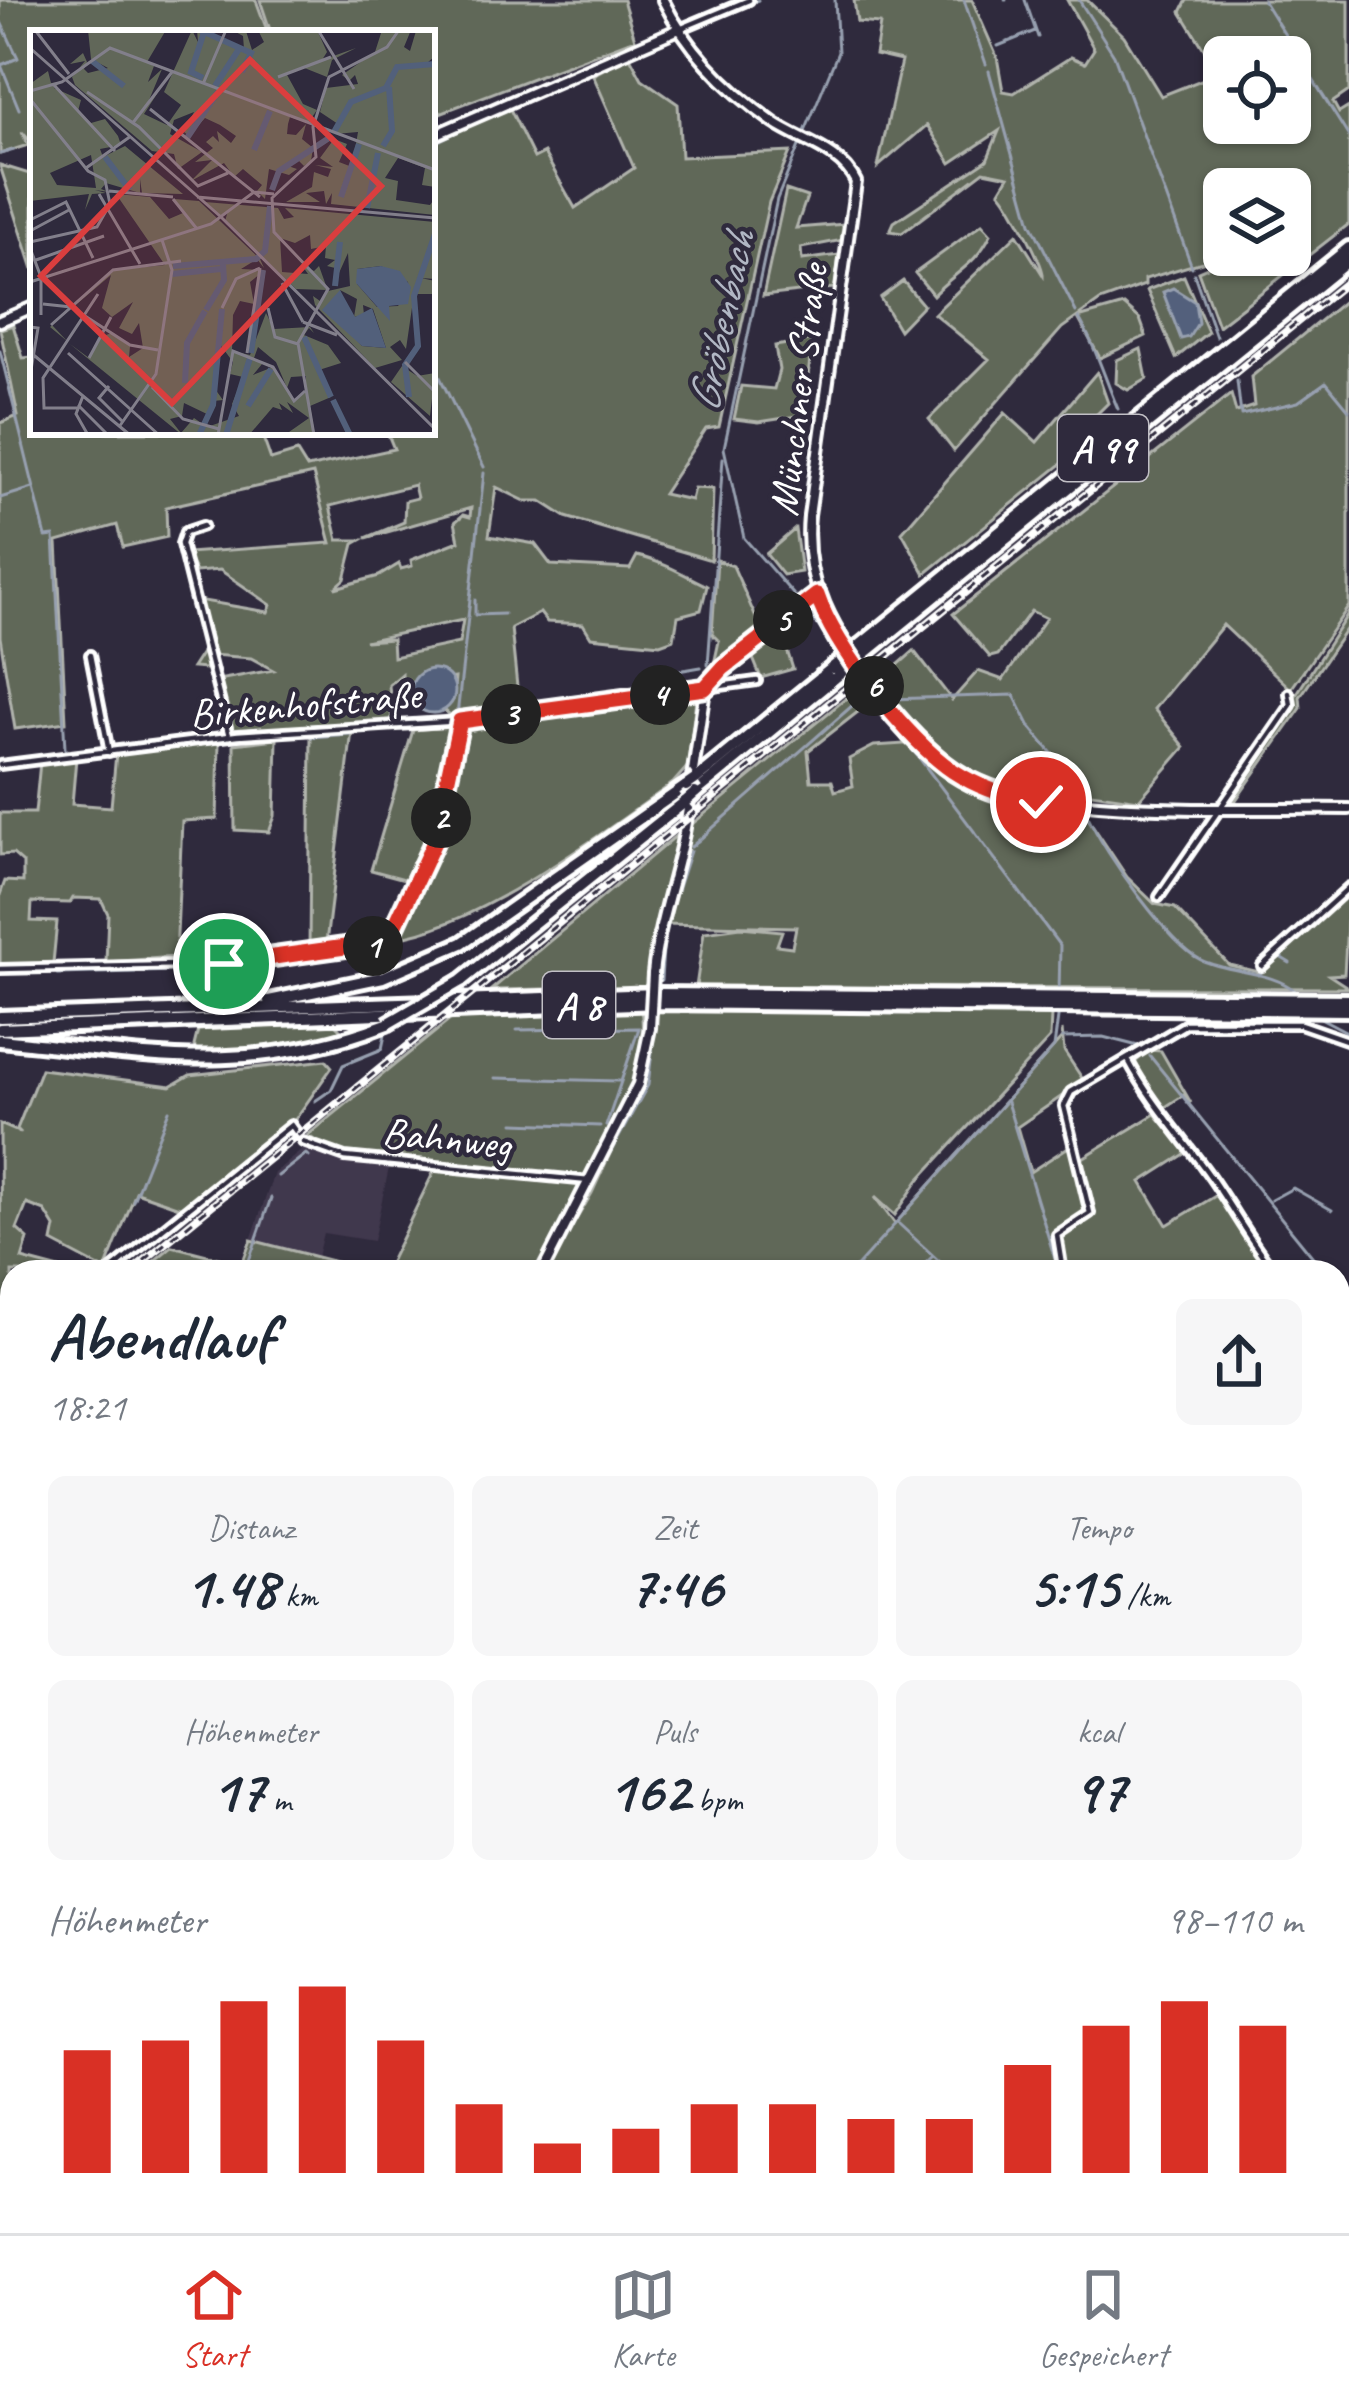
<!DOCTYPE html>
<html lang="de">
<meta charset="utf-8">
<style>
body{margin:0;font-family:Caveat,sans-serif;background:#f6f6f7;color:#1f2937;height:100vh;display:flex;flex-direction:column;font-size:45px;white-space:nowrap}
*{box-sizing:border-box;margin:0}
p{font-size:39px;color:#747a83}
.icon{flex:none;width:66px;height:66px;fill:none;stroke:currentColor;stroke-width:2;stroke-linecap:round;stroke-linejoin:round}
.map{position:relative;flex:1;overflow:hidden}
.drawer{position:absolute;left:0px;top:1260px;width:1350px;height:975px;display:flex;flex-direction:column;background:#fff;border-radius:36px 36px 0 0;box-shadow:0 3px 9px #0004}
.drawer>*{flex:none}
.buttons{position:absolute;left:1203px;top:36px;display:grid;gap:24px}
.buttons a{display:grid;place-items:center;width:108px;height:108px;border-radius:18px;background:#fff;box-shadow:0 3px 9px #0004;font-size:60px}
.pin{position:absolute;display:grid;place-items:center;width:102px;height:102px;color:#fff;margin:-51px;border:6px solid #fff;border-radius:50%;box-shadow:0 3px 12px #0007}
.km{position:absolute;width:60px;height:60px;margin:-30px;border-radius:50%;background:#222;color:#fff;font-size:33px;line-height:60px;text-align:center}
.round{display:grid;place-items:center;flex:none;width:126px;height:126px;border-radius:18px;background:#f6f6f7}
.summary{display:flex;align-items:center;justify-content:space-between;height:204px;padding:0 48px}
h1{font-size:66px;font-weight:800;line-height:90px}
.figures{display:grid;grid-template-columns:repeat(3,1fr);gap:18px;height:204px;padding:12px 48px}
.figures div{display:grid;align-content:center;border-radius:18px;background:#f6f6f7;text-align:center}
.figures b{font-size:60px;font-weight:800}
.figures small{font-size:33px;font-weight:400}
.figures p{font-size:33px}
.chart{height:336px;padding:24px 48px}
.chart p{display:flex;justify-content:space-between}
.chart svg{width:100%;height:216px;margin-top:12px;stroke:#d93025;stroke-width:6}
.tab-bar{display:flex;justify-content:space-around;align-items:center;height:168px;border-top:3px solid #e0e1e3;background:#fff;font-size:33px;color:#747a83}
.tab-bar a{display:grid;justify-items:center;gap:6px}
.tab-bar .active{color:#d93025}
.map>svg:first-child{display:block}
</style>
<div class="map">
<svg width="1349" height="2233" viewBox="0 0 1349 2233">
<rect width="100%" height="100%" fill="#2f2a3d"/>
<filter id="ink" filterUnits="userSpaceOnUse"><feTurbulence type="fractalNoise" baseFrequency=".00833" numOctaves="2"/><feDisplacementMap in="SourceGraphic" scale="24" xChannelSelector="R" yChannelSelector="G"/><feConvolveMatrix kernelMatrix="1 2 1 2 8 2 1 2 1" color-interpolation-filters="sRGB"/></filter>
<g filter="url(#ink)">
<path fill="#40374d" d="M308,1145l83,14 -18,82 -50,-8 -6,24 -66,-17 23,-67z"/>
<path fill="#616759" stroke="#b0b3ac" stroke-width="3" fill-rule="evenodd" d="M0,0h256l12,33h-235v111l-11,-12 6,13 -28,9z
M260,0h363l12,39 -203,77v-83h-161z
M854,0h118l25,57 6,34 11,2 57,-36 14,6 9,-14 -27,-49h20l37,36 37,60 48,-19 5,-12 -33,-53 6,-12h162v91l-16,11 6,11 10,-6v117l-131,102 -20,-55 14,-6v-6l-67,20v6l-45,16 -38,27 -108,123 -25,-32 60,-60 -55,-45 83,-80 26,41c0,-12 -34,-75 -43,-84l9,-15 -25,-5 -82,62 -12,-2 4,-9 93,-62 12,-29 -48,32 -24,-38 -49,42 23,-106 -26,-6 5,-31 -23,-2zM1224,57h66v66h-66zM1224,189h66v66h-66z
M629,55l13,24 36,25 3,53 109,-5 -21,50 -50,225 -13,2 -43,65 28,6 3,-12 19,1 -2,71 -145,-43 -25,-16h-16l-29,-14 -7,49 46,8 16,21 79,4 7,-13c26,6 46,18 70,30l-6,24 -23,6 -4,23 -14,5 -69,-7 -8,-13 -36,-2 -7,-9 -29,15 8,78 -69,9 -6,-5 9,-10 2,-22 -43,5 -1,8 -9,-5v-12l-13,11 3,36 -162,11 -12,-52 55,-10 -22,-12 -39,-3 -7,14 -13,-1 11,-17 -11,-52 76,13 3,-7 -51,-35 -24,2 -10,-19 145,-10 -18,-69 -147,33 1,30 -44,10 -6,-22 -60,17 9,180 -51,7 -15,-92v-214l18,-7 -18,-87 13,-4 10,33 10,-1v75h228l10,28 26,-8 10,16 87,-19 -7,-17h45v-292l76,-35 26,53 10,-5 31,55 59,-40 -41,-93zM414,485l3,13 -12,3 -1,21 -38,16 105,-30 -1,9 -7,-2 -8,7 4,19 -48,19 1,6 -11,3 -2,-5 -20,12 -44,12 10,-9 9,-35 7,-4h-23l-8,-34zM463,620l-4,23 -66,14 -1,-18 -27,2z
M0,165l33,10v94l-33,-103z
M786,190l21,7 -11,31 50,-4 -3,16 -42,8 1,12 37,-5 -4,33 -72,8z
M982,224l9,10c-15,31 -36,38 -58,61l-18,-22z
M1184,276l24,56 -32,26 -29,-68z
M903,281l20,24 -24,25 -19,-32z
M1349,297v309l-58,83 -68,-64 -69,84 31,38 -46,53 -54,-8 -8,10 50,75 28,27 20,4 54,57 30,7 90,-83 -5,85 -15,1 20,13 -653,-1 8,-55 37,-5 41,4 -5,14 15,2 4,-20 -133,-3 29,-100 174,-142 11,14 -3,-10 40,-35 38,49 26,-29 25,9 43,-62 -15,-7 -33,44 -8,2 -37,-43 278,-220 5,18 18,-6 -3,-29zM877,697l28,47 -31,2 -25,13 4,27 -18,5 -3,-10h-21l-3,-30z
M1124,305l16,14 6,17 -46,22 -22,-40z
M812,340l-8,75 -45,7 -25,-3 7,-33 33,3 5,-19 -4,-24z
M1141,349l6,30 -19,11 -12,-7 1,-23z
M1097,372l11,31 -25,25 -4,22 -154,124 -23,-42 103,-119 32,29z
M795,529l6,43 -18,3 -17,-21z
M717,560l16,6 30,68 -50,35 6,-28 -7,-7z
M1349,612v13l-49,72 1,11 -68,96 -6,-1z
M780,628l13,41 -32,9 -11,-27z
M691,694l5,5 -8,67 -15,17c-68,49 -199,146 -280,155l42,-91 26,-117 56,-7 3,-7z
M449,727l-17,99 -24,54 -37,-10 42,-140z
M352,731l-27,220h-16l2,-217z
M277,739l-2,77 -6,16 -34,-2 -1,-86z
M219,743l-2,76 -35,2 -6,136 -70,5 2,-48 -7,-15 -28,-1 -3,5 -38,-1 -1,19 26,1 -4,41 -53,3v-71l5,-14 18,1v-19l-10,-9 -13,1v-42h35l5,-51 36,-4 -4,46 39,3 5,-54z
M684,829l-32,158 -161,3z
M657,1010l394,5 -1,23 -132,143 -23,34 -20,-18 20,27 167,-186v-8l2,21 20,30 -67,46 13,45 43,-28 16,69 -38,23 11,36h-517l47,-79 53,-116z
M641,1011c9,37 -28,145 -58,166l-255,-25 -20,-17 148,-120z
M333,1022l10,10 -64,16 -79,6 -6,-8 4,-16z
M1149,1050l12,1 30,52 -7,-8 -25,16 -27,-46z
M326,1060l6,7 -38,54 -112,87 -46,-16 -31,78 -53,-28 3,-15 -10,-16 -18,-7 -10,25 11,10 -6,20 49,13h-59v41l-11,2 -1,-191 21,9 -4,-4 24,-60 130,17 19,-11z
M1155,1114l33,38 -47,30 26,43 50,-30 55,77h-206l-7,-36 34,-23 -12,-54z
M436,1167l143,15 2,3 -47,87h-149z
M251,1240l124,32h-234l31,-26 70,18z
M1338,1602l11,14 -1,100 -10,-3z
M1349,1747v286l-11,9v-286z
M1338,2086l11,13v134h-59l-5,-10h53z
M862,2223h279l4,6 -302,4z
M1151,2223h126l4,10h-125z"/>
<path fill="#52607b" stroke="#97a0b0" stroke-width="3" d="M1173,288l22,14 3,21 -9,14 -8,2 -18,-47z
M411 691a22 22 0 1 1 44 0a22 22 0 1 1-44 0Z"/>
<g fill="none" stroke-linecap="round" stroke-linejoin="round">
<path stroke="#97a0b0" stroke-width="3" d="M964,0l22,64
M1005,0h1
M1025,0l13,37
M1079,0l35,55 78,212
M1263,0l86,137
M0,20l18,38 -17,7 18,44
M692,26l66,-26
M998,46l37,-15
M989,71l42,152 45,89
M472,125l50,-24
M432,144l33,-16
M0,154l14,-4
M1194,274l22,63
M31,313l2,-1
M1079,318c18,31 25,59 39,91
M0,326l24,-10
M0,351l46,186 8,-1 11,213
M432,361l52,106
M1232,365l2,4
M1237,381l4,34 57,-13 28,-20 23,28
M0,498l33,-10
M475,600v15l29,-1
M800,602l-56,-64 -20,-90 53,-249 61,-147 -3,-52
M782,604l15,-2
M806,610l34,44
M708,665l15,-207
M854,671l206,275 -1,48
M643,677l58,-10
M890,699l124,-4 16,32 50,60
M457,716l27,-243
M406,729l50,-4 -16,77
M383,730l14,-1
M312,737l38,-3
M1089,818c14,33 81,127 112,142 30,14 71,10 97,33
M691,847l178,-156
M667,921l23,-70
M384,937l54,-125
M272,965l113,-16v17
M57,974l161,-4
M1258,975l22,-18 10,6
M661,980l3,-46
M199,981l19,-11 46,-5
M1309,1012l40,21
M517,1030l122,-2 -33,98
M1062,1038l41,-1 39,10
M1150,1056l175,216
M495,1078l124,3
M315,1101l16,-11 12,-25 39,-16 4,-19
M1007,1102l52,170
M514,1123l86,3
M278,1176l28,-22 3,3
M595,1180l53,-95 7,-58
M1271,1200l22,-12 39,22
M133,1201l36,-91
M899,1224l52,48
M245,1272l26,-74
M537,1272l13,-25
M852,1272l202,-225 5,-37
M916,1272l16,-15
M1338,1288l11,14
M0,1306l12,2
M0,1541l6,2
M1338,1726l11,10
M0,1802l6,3
M3,1963l9,-17
M324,2233l1,-10"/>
<g stroke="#fff" stroke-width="14">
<path id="street" d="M682,28l67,-28
M203,526l-18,6 -4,12 48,192
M90,655l19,97
M0,765l238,-30 223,-14 296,-40
M1159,897l132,-192 -2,-12
M1262,966l87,-79
M0,969l224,-5 164,-23 45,-99 28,-121
M1128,1060c22,41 50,72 77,109 25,34 43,70 70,103
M303,1142l42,15 244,24
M109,1272l182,-147 5,7
M1063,1272l-6,-37 33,-22 -26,-107 7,-14 115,-68h114l49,17
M1338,1348l11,16
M0,1364l12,-10
M0,1454l12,-13
M0,1498l12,15
M1338,1499l11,-10
M0,1538l12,5
M0,1708l12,4
M0,1745l12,-14
M0,1798l12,6
M0,1869l12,5
M0,1962l12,-26
M0,1994l12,7
M0,2054l12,6
M0,2215l12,-29
M238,2223v10
M518,2223l3,10
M617,2223l3,10
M785,2223l7,10
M147,2233l13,-10
M317,2233l1,-10"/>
</g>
<g stroke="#fff" stroke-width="16">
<path id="secondary" d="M663,0c24,49 66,91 111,123 28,19 67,27 82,59l-47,334c-6,65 19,109 57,159 25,33 51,72 86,95 73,50 301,37 397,39
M432,136l247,-107
M0,321l33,-14
M691,785l14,-96 18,-21 93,-73
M653,974c6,-60 30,-114 36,-174
M542,1272l96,-188 12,-56
M1146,2223l5,10
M47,2233l5,-10
M382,2233l76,-10 1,10"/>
</g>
<g stroke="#fff" stroke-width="20">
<path id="highway" d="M857,648l492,-400
M863,655l486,-395
M696,779l136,-111
M695,793l140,-115
M461,981l225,-180
M269,1001l114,-24 79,-34 224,-157
M0,1017l657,-23 692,6
M0,1029l658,-26 691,7
M0,1040c144,14 246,38 387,-16"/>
</g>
<use href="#street" stroke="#2f2a3d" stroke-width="4.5"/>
<use href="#secondary" stroke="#2f2a3d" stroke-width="8"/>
<use href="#highway" stroke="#2f2a3d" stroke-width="10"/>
<g stroke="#fff" stroke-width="8">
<path id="rail" d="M130,1272l1219,-992
M0,1378l12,-10"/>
</g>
<use href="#rail" stroke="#2f2a3d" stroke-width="3" stroke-dasharray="9" stroke-linecap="butt"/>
<g stroke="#fff" stroke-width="16" stroke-linecap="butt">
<path id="secondary-bridge" d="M650,1028l3,-54"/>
</g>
<g stroke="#fff" stroke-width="20" stroke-linecap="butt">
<path id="highway-bridge" d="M832,668l25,-20
M835,678l28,-23
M686,786l10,-7
M686,801l9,-8
M387,1024l74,-43"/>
</g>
<use href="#secondary-bridge" stroke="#2f2a3d" stroke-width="8"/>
<use href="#highway-bridge" stroke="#2f2a3d" stroke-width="10"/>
</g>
</g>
<g fill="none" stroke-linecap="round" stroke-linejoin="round" filter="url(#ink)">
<g stroke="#fff" stroke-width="24">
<path id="route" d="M224,964l164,-23 46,-99 26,-121 245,-33 18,-20 94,-73c17,52 91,146 136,176 26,17 58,27 88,31"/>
</g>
<use href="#route" stroke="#d93025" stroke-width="15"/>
</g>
<g text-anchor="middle" stroke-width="9" stroke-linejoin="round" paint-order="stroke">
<g fill="#2f2a3d" stroke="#c1bfc5" stroke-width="3">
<rect x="1058" y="415" width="90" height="66" rx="9"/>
<rect x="543" y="972" width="72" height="66" rx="9"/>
</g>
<g font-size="39" font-weight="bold" fill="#fff">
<text x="1103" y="462">A 99</text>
<text x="579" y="1019">A 8</text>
</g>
<g font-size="42" fill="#fff" stroke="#2f2a3d">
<text transform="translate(797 390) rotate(-83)" y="15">Münchner Straße</text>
<text transform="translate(305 703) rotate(-5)" y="15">Birkenhofstraße</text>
<text transform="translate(447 1137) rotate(6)" y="15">Bahnweg</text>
</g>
<g font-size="45" font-style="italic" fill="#b1b7c4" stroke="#2f2a3d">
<text transform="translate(720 321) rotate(-78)" y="16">Gröbenbach</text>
</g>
</g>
<g transform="translate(30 30)">
<rect width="405" height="405" fill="#2f2a3d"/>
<path d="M58,0h78l-19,32 7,4 -6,16 14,-13 -15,36 24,-33 -27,42 23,11 14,-20 -17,-13 28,-62 6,12 -1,-12h7l40,19 -1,-13 -11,-6 14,1 6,19 12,-8 -6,-12h59l10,22 -5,8 34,-12 -24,12 -5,17 -25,-10 -16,6 17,31 14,6 -9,13 -18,-6 -2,7 -1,10 9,1 10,-11 -4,15 11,9 -2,13 -7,5 -8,-8 -11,7 12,4 -8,6 -20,-6 -4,30 -8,-8 5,-6 -19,-16 -9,8 -10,-14 -33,18 21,-21 -17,2 18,-14 -7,-6 7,-6 6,6 -2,-11 14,12 5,-7 -16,-11 -15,-7 -16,18 -5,-4 10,-20 -20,8 -4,14 32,18 -24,17 -4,-15 -22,-3 -77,-66 -3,-8 13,-16 -15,3 13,-11 4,9 -3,7 4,4 20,-5 -17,-9zM352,0h29l-7,17 6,4 6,-20 19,-1v26l-8,7 8,2v122l-13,-2 3,-17 -27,-10 -13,20 13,3 -2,19 34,5 5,-7v17l-104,-11 1,-11 -6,11 -2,-13 -18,2 14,9h-34l26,-15 2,-15 14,5 3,-8 -16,-4 18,2 -13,-9 14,-19 13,5 -8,18 13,5 6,-35 -23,2 3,-10 -18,-12 6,-24 32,-4 -3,-9 -6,6 -7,-6 33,-23zM18,41l3,12 10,-1 -7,6 27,12 -3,11 13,12 14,-4 13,17 3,9 -21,4 3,8 22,-11 58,48 -41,-1 -2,-14v14l-34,-10 -5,6 8,3 -14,-2 11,3 -14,1 -7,16 4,-16 -59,7v-117zM61,125l5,33 -39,-3 -7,-12zM86,164l34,3 19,22 14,-6 -9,-14 25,2 61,58 4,9 -7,-9 -16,10 24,1 -15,12 4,22 -14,-3 -7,14 -1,36 18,4 16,-42 8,16 36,-2 4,6 -5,-5 -5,7 24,10 13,18 -22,7 12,27 -21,9 5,29 -26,-3 20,-14 -22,-16 6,11 -14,-10 3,7 -9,-3 -24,28h-67l-112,-91 19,14 11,-21 12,-4 18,13 -1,11 14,-9 -4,-25 -7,11 -13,-6 14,-26 -21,15 -10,-9 9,-33 -59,50 15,16 -17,-14 63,-57 52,-5zM189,313l14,19 -3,12 13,3 -11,27 7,12 -32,11 -13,-9 -13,15 -11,-14 12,-3 2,-13 25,12 4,-14 10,-1 -8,-11zM228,317l18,15 11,26 4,-11 15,-1v15l-11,10 -22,-34 -20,8 9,-11 -8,-6zM175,172l73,6 6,11 10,-2 -9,-9 150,14v57l-14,-1 14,3v13h-21l-8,55 -6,-9 -10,7 12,13 -27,8 -60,-63 -2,-9 7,5 7,-11 -31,-1 -71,-68 3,-10 -7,5zM280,205l1,14 15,-3 -1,12 10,2 -8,6 8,2 -1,16 14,-31 2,33 -22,5 -9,-25 -5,5 -13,-7 7,10 -26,-2 -2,-34 15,5zM351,236l27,16 1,16 -2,-6 -9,14 -21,1 -20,-23v-15zM310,260l17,9 -3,18 10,-2 -1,-10 10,4 13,39 -24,-2 -9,-10zM372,336l15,10 18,-3 -5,43 -39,-34z" fill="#616759" fill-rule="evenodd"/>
<path d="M351,236l19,5 11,16 -3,17 -19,2 1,15 -34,-38 1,-14zM310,260l15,27 17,-9 14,40 -24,-2 -40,-36z" fill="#52607b"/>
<path fill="none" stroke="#52607b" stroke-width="6" d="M170,0l51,23 -9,19M62,31l32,25M173,48l-12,-6 13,-40M185,56l24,-37M304,102l17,-30 35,-14 11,-21 38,-3M157,108l31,-46M353,116l9,-15 -3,-44M224,120l16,-39M75,127l25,33M242,160l7,-19 53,-35M311,167l18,-53M337,178l11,-55M143,236l83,-7 9,-8 5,-45M142,244l49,-5M305,256l5,-44M176,280l18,-30 -1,-16M274,307l27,60M221,323l12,-83M155,353l2,-40 18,-32M379,367l-4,-32 13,-19 -4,-50 21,-62M303,370l17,35M218,376l23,-37M169,405l14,-30 9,-96M196,405l24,-77"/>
<path fill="none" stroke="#827f8b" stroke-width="3" d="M5,0l34,44M288,0l36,59M0,18l191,169 214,212M248,47l53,-20M173,54l23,-54M24,55l61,66M0,61l32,-9 48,-34 325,122M57,62l52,35 59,59 30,-13M0,69l58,72 17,9 5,24 -13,23 -67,15M120,79l110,88M102,94l40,-52M56,138l45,-32M79,161l64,6M69,164l41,70M167,167l238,21M143,169l24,30M0,190l36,-18 27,56M0,201l39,-21M0,218l11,29v38M6,230l68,-24M0,252l181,-58 43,-32 20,2M252,253l21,39M13,274l28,3 59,38 28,5M192,278l14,-29 24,-11M238,278l7,29 23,7M273,292l34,13M21,295l62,-55 68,-9M0,297l8,1 -8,48M0,322l100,83M38,323l91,82M217,323l13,-85M59,328l22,-41M375,332l30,30M79,356l-10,12 24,24M122,357l31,32 36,10M53,366l-7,18 12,21M48,375l30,30M47,378h-33l-1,-30 55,-84M89,397l37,-53 16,-104 -10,-30M188,405l15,-84 40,16 21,34 11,-10M284,405l-16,-92 30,-54 -54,-57 -2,-34 44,-41 -3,-30 16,-50 58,-30 12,-17"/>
<path fill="#da3e3e" fill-opacity="0.15" stroke="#da3e3e" stroke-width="6" d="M220,30l131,126 -209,217 -131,-127z"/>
<rect width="405" height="405" fill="none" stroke="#fff" stroke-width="6"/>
</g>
</svg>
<div class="buttons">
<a><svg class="icon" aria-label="locate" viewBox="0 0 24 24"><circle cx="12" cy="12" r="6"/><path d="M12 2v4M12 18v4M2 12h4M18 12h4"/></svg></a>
<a><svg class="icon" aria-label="layers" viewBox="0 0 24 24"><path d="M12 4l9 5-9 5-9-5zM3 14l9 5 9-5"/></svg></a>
</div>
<div class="pin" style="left:224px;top:964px;background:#1e9e55"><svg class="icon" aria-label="arrive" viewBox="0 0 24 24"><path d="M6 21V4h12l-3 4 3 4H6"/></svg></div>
<div class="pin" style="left:1041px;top:802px;background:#d93025"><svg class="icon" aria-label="check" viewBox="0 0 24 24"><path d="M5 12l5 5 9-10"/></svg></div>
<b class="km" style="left:373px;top:946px">1</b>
<b class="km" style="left:441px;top:818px">2</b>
<b class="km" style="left:511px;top:714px">3</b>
<b class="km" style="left:660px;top:695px">4</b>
<b class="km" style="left:783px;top:620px">5</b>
<b class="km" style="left:874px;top:686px">6</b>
<section class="drawer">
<div class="summary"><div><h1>Abendlauf</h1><p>18:21</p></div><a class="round"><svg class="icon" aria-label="share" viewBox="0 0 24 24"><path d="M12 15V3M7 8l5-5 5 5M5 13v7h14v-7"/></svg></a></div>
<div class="figures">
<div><p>Distanz</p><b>1.48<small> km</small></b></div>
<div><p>Zeit</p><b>7:46</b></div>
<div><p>Tempo</p><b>5:15<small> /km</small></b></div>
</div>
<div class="figures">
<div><p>Höhenmeter</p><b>17<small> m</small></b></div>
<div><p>Puls</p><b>162<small> bpm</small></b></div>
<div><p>kcal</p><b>97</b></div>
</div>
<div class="chart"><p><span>Höhenmeter</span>98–110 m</p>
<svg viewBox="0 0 160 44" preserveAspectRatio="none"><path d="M5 44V19M15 44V17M25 44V9M35 44V6M45 44V17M55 44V30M65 44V38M75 44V35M85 44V30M95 44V30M105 44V33M115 44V33M125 44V22M135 44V14M145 44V9M155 44V14"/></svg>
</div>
</section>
</div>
<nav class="tab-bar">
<a class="active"><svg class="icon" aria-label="home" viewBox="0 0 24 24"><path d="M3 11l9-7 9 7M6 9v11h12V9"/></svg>Start</a>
<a><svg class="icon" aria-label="map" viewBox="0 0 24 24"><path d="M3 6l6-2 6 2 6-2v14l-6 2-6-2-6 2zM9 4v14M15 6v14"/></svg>Karte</a>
<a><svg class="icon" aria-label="saved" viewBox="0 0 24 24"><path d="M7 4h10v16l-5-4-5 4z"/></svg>Gespeichert</a>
</nav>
